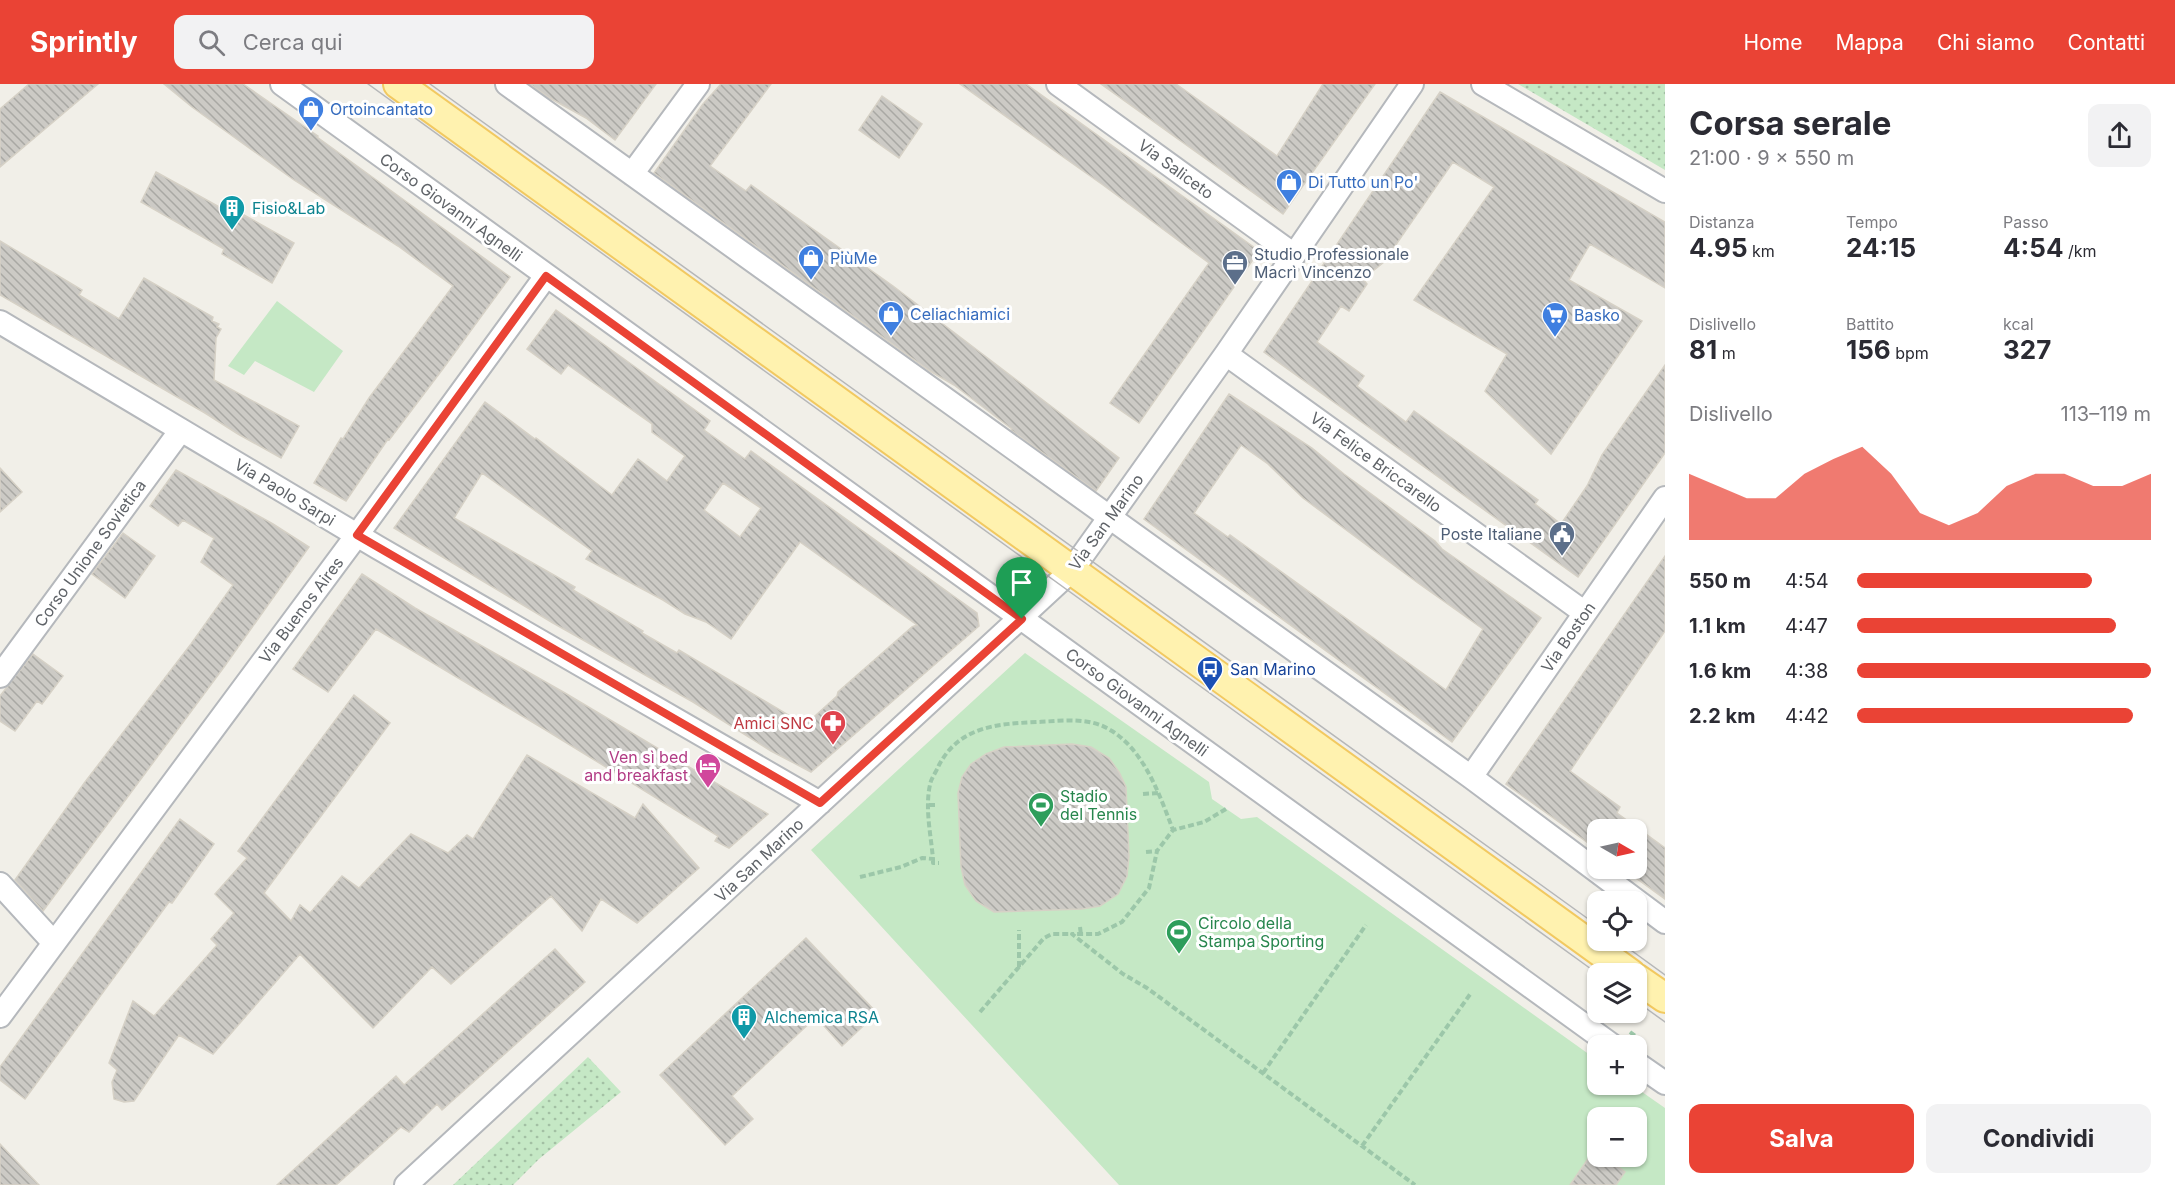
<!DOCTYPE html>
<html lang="it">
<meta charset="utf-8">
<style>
body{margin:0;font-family:Inter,sans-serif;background:#f2f2f3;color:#2b2b33;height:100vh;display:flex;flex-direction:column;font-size:22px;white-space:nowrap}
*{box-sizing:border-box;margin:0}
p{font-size:20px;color:#7c7c81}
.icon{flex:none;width:33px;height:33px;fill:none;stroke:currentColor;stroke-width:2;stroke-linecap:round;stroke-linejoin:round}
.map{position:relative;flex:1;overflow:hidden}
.panel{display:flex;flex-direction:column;background:#fff;width:510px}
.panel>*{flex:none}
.needle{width:39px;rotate:99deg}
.tools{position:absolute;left:1587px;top:735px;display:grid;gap:12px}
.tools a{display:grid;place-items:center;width:60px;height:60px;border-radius:12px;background:#fff;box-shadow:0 2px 4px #0004;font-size:30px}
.pin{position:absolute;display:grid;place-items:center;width:51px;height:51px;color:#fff;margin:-62px -26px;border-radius:50% 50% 50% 0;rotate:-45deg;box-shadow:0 0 6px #0007}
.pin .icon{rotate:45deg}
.round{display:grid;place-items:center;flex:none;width:63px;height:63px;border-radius:12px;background:#f2f2f3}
.headline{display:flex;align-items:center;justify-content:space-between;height:102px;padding:0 24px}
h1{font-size:33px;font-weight:700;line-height:45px}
.figures{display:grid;grid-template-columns:repeat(3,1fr);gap:9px;height:102px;padding:6px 24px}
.figures div{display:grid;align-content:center}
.figures b{font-size:26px;font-weight:700}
.figures small{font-size:16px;font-weight:400}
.figures p{font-size:16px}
.chart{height:168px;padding:12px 24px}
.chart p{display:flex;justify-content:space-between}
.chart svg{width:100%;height:108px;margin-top:6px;fill:#ea4335;opacity:.7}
.primary-button{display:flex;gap:12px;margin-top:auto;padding:12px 24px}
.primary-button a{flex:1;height:69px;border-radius:12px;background:#ea4335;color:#fff;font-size:24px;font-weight:700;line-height:69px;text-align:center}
.primary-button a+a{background:#f2f2f3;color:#2b2b33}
ul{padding:0 24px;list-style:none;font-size:20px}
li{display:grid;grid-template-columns:96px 72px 1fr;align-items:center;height:45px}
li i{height:15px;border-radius:8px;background:#ea4335}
header{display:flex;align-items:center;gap:36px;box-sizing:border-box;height:84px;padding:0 30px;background:#ea4335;color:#fff}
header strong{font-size:28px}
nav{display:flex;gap:33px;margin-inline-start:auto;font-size:21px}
.search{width:420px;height:54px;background:#f2f2f3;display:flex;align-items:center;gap:15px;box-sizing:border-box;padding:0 21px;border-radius:12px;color:#7c7c81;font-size:22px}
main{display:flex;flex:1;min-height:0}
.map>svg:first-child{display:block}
</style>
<header>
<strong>Sprintly</strong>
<div class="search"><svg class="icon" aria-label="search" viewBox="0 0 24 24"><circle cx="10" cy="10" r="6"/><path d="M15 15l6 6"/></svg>Cerca qui</div>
<nav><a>Home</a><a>Mappa</a><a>Chi siamo</a><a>Contatti</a></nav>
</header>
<main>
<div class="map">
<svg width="1665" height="1101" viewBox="0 0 1665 1101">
<defs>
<pattern id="green-dots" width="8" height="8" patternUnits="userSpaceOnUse" patternTransform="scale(1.5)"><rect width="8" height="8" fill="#c5e8c5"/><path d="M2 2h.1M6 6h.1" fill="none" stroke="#a3c0a4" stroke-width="1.8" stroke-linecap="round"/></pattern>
<pattern id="building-back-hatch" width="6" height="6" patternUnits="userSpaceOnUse" patternTransform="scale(1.5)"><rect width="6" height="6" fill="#cccac5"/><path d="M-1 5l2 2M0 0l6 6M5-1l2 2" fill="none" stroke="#a9a8a4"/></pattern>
</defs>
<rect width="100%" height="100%" fill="#f1efe8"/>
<path fill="url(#green-dots)" d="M1518,0h147v86z
M588,973l33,35 -82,67 -26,26h-60z"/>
<path fill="#c5e8c5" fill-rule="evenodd" d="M277,217l66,50 -29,41 -59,-31 -11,14 -16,-9z
M1025,569l184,129 3,17 29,20 16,-2 340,243 1,24 34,1 33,23v77h-546l-308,-335zM1598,1034h38v38h-38z"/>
<path fill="url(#building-back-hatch)" stroke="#d6d1c6" stroke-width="1.5" fill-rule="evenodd" d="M29,0h69l-98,83v-58z
M164,0h79l75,52 -1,1 193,140 -68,93 -53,70 -1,-1 -42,62 -32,-18 27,-45 2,1 26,-41 84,-112 -55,-40 -104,-66 -102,-73z
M530,0h126l-41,56 -29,-22 -38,-21z
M721,0h50l-61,82 36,25 5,-6 142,101 226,172 -23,33 -85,-61 1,-1 -58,-44 -24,-14 -276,-198 49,-69z
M960,0h66l233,167 -120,172 -29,-20 99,-140 -106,-78z
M1101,0h75l101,72 46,-72h52l-92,130z
M1440,8l225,130v66l-75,-44 -21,36 73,41 -91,133 -66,-63 22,-37 -93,-54 80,-113 -41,-25 -69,100 -21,17 4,5 -18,27 -8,-5 -24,36 47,34 -7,10 49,36 8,-11 124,89 -3,4 26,20 26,-38 15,-31 63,-90v88l-87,124 -314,-225z
M882,12l40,28 -23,34 -40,-28z
M156,88l85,47 3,-4 50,28 -22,40 -50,-29 2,-5 -83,-47z
M0,157l82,49 -3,5 40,24 25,-41 69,39 -1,4 7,3 -2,3 4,2 -5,9 -2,42 85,46 -18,32 -43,-24 -33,-21 -205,-118z
M556,226l154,111 -6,9 41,29 6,-8 226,162 2,13 -168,146 -40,-21 -78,-49 -140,-79 -159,-95 91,-126 50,37 1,-1 76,57 26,-36 29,22 18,-25 -33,-24v-8l-84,-59 -7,9 -34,-25zM482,389l110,78 -6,8 77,41 22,14 21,8 25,17 69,-97 117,83 -5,2 -74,65 -1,4 -32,29 -126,-75 -2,3 -35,-20 1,-2 -70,-41 2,-3 -121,-69zM723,399l38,25 -21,29 -36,-27z
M1229,310l83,54 32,26 91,67 7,8 99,69 -89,124 -308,-223zM1241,361l27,19 35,34 115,85 65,46 -37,61 -216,-155 -2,2 -34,-24z
M0,384l22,24 -22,20z
M176,386l97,54 36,23 -85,120 -181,244 -28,-31 70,-98 106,-138 42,-59 -32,-23 13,-24 -31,-18 -5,6 -28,-20z
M123,449l32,23 -30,42 -33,-24z
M1665,472v75l-95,140 50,36 -3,6 48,35v51l-29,-21v-48h-38v20l-92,-66z
M362,490l53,34 150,85 203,121 -39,34 -14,-7 3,-5 -174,-107 -168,-100 -48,63 -35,-23z
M33,570l30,22 -21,28 -5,-3 -22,30 -15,-10v-25z
M354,611l36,28 -126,170 27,28 9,-16 10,8 32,-37 17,12 52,-54 37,19 19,-18 6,4 54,-84 108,63 8,-14 56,64 -62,55 -36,-24 -19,32 -31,-35 -100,88 -19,-17 -59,61 -73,-74 -87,100 -34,-19 -45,66 -10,1 -10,-3 -2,-17 5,-12 -8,-7 24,-62 21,15 63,-71 -6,-6 23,-26 -19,-19 32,-36 -9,-7z
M1072,660l19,3 18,11 10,14 7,15 3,69 -2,20 -9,18 -18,12 -18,3 -88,3 -18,-11 -11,-16 -4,-18 -3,-74 4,-16 9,-13 15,-10 18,-7z
M180,735l34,25 -42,59 -3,-1 -144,197 -25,-19v-13z
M806,854l71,75 -35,33 -26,-29 -84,79 21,23 -28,26 -65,-70z
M555,865l30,33 -143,128 -5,-6 -28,28 -8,-5 -65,58h-59l119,-109 8,9z
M0,1060l39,41h-39z
M1594,1066l4,2v4h6l21,16 -9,13h-46z"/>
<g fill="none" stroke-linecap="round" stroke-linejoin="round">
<g stroke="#b5b8bc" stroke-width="26">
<path id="minor" d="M282,0l1331,962
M507,0l964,693 194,145
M1058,0l236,171
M1483,0l182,107
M632,90l66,-90
M0,238l377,225 443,256
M1226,270l359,259
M0,592l181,-246
M1471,693l194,-279
M0,800l54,59
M0,932l357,-481 189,-259
M1636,979l29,20
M406,1101l666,-615 154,-216 186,-270"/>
</g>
<g stroke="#f2c960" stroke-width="32">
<path id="major" d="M398,0l1233,890
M1636,894l29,20"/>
</g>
<path stroke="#9cc7a9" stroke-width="4" stroke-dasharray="6 3" stroke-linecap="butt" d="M1143,710l15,-1
M929,721h7
M1226,725l-22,13 -31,8 -16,21 -8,37 -27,34 -24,12h-26l51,40 24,14 268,197
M1146,768l11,-1
M933,775v4h6
M860,793l41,-10 21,-9 11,1c-2,-24 -9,-54 -2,-78 2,-5 6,-11 8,-16 21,-39 58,-41 98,-43 26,-1 52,-6 75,9 33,21 48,65 61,99
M1080,843l1,8
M1019,883v-37
M980,928l64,-74 8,-4h20
M1630,948l13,10
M1263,989l103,-148
M1362,1062l109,-153"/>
<use href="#minor" stroke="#fff" stroke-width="22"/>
<use href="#major" stroke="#fff2af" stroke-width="28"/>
<path stroke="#b6b7b8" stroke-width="1.5" d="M368,0l1230,890
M430,0l1168,842
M1617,856l48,35
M1636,917l29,21"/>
</g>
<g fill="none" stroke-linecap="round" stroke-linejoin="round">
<g stroke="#fff" stroke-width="12">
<path id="route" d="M546,192l476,343 -202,184 -463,-268z"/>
</g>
<use href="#route" stroke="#ea4335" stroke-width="8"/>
</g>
<defs>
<g id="shop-pin" transform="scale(1.35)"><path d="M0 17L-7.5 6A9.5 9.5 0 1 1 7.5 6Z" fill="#3f7fe0" stroke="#fff"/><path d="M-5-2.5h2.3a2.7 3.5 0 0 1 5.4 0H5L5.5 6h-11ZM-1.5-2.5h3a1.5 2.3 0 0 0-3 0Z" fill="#fff"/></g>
<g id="building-pin" transform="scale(1.35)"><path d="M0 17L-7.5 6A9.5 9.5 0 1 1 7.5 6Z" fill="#0f9aa8" stroke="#fff"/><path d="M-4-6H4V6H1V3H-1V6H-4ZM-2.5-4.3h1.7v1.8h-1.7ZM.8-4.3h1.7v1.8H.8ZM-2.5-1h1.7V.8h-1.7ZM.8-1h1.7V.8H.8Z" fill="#fff"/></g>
<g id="office-pin" transform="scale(1.35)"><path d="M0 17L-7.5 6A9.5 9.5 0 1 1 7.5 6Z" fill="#5c6f8a" stroke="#fff"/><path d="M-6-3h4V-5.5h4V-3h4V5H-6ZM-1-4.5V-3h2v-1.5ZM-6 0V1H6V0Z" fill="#fff"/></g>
<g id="supermarket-pin" transform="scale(1.35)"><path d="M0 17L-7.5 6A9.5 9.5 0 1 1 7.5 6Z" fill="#3f7fe0" stroke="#fff"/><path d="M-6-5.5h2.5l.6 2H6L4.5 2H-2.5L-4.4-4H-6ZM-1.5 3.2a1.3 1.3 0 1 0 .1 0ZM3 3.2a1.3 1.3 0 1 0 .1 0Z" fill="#fff"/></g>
<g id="civic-pin" transform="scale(1.35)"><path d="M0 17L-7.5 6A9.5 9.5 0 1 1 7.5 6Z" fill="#5c6f8a" stroke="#fff"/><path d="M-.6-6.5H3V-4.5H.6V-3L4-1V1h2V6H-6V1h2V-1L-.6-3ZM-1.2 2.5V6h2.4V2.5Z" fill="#fff"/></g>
<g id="bus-pin" transform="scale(1.35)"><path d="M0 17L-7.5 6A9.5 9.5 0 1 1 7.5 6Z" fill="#1a4fb4" stroke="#fff"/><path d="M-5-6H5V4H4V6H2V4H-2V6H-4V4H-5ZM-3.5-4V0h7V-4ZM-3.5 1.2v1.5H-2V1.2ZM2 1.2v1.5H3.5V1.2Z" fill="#fff"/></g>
<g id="pharmacy-pin" transform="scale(1.35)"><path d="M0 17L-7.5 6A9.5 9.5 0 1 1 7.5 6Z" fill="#e0444e" stroke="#fff"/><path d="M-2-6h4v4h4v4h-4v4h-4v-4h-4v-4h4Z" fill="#fff"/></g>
<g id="hotel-pin" transform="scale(1.35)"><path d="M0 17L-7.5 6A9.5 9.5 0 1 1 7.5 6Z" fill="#d1479c" stroke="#fff"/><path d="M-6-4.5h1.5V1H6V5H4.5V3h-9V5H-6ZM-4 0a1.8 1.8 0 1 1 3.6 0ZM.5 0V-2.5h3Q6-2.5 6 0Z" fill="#fff"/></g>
<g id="stadium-pin" transform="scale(1.35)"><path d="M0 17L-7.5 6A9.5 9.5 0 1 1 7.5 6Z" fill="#2e9e5b" stroke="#fff"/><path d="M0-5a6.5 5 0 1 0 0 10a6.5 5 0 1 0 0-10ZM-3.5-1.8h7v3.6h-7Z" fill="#fff"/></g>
</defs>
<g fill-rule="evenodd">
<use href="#shop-pin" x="311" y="25"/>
<use href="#shop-pin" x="1289" y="98"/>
<use href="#building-pin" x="232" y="124"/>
<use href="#shop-pin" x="811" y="174"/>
<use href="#office-pin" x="1235" y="179"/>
<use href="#shop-pin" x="891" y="230"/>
<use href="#supermarket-pin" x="1555" y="231"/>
<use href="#civic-pin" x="1562" y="450"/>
<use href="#bus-pin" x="1210" y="585"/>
<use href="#pharmacy-pin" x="833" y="639"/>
<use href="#hotel-pin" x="708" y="682"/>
<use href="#stadium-pin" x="1041" y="721"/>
<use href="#stadium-pin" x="1179" y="848"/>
<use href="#building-pin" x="744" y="933"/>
</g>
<g text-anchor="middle" stroke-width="6" stroke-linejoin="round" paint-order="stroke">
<g font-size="16" fill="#366cbe" stroke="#fff" text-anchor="start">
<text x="330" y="31">Ortoincantato</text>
<text x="1308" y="104">Di Tutto un Po'</text>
<text x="830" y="180">PiùMe</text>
<text x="910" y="236">Celiachiamici</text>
<text x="1574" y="237">Basko</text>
</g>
<g font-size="16" fill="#5f6368" stroke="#fff">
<text transform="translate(1176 85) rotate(36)" y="6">Via Saliceto</text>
<text transform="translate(451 123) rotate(36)" y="6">Corso Giovanni Agnelli</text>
<text transform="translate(1376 378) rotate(36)" y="6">Via Felice Briccarello</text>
<text transform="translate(285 408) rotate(31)" y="6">Via Paolo Sarpi</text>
<text transform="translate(1106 438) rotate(-54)" y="6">Via San Marino</text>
<text transform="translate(90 469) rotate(-54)" y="6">Corso Unione Sovietica</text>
<text transform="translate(301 526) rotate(-53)" y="6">Via Buenos Aires</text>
<text transform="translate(1568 553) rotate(-55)" y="6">Via Boston</text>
<text transform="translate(1137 618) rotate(36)" y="6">Corso Giovanni Agnelli</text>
<text transform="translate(759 776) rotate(-43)" y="6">Via San Marino</text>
</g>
<g font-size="16" fill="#0d838f" stroke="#fff" text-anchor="start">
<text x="252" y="130">Fisio&amp;Lab</text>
<text x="764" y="939">Alchemica RSA</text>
</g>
<g font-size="16" fill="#4e5e75" stroke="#fff" text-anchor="start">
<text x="1254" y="176">Studio Professionale<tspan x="1254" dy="18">Macrì Vincenzo</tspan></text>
<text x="1542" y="456" text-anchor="end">Poste Italiane</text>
</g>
<g font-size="16" fill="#164399" stroke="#fff" text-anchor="start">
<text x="1230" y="591">San Marino</text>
</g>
<g font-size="16" fill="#be3a42" stroke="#fff" text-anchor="end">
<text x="814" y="645">Amici SNC</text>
</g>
<g font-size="16" fill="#b23c85" stroke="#fff" text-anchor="end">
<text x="688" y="679">Ven sì bed<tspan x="688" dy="18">and breakfast</tspan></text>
</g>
<g font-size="16" fill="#27864d" stroke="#fff" text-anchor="start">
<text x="1060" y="718">Stadio<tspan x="1060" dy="18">del Tennis</tspan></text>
<text x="1198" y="845">Circolo della<tspan x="1198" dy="18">Stampa Sporting</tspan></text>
</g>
</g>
</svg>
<div class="tools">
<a><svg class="needle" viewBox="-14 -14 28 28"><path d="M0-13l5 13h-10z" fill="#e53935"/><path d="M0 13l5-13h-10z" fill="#7c7c81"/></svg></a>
<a><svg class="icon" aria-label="locate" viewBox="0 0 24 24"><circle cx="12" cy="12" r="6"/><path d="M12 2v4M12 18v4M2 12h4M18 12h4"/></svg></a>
<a><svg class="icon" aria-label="layers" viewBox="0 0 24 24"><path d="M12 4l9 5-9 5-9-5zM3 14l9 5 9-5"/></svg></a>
<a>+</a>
<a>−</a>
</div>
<div class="pin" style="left:1022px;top:535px;background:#1e9e55"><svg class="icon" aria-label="arrive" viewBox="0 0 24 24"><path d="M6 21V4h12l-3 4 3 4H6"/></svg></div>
</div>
<section class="panel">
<div class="headline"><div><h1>Corsa serale</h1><p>21:00 · 9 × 550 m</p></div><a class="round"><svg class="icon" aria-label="share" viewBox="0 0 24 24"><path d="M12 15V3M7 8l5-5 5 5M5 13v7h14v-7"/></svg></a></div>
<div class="figures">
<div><p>Distanza</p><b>4.95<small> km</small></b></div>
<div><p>Tempo</p><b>24:15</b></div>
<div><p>Passo</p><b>4:54<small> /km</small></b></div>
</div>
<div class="figures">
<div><p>Dislivello</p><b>81<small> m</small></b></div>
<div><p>Battito</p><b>156<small> bpm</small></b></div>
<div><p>kcal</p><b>327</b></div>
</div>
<div class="chart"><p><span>Dislivello</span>113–119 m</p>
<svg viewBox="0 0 160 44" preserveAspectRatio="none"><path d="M0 44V17L10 22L20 27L30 27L40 17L50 11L60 6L70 17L80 33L90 38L100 33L110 22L120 17L130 17L140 22L150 22L160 17V44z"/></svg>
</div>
<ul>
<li><b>550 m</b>4:54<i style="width:80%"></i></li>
<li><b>1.1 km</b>4:47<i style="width:88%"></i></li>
<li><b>1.6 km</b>4:38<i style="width:100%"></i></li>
<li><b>2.2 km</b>4:42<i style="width:94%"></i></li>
</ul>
<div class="primary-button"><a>Salva</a><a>Condividi</a></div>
</section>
</main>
